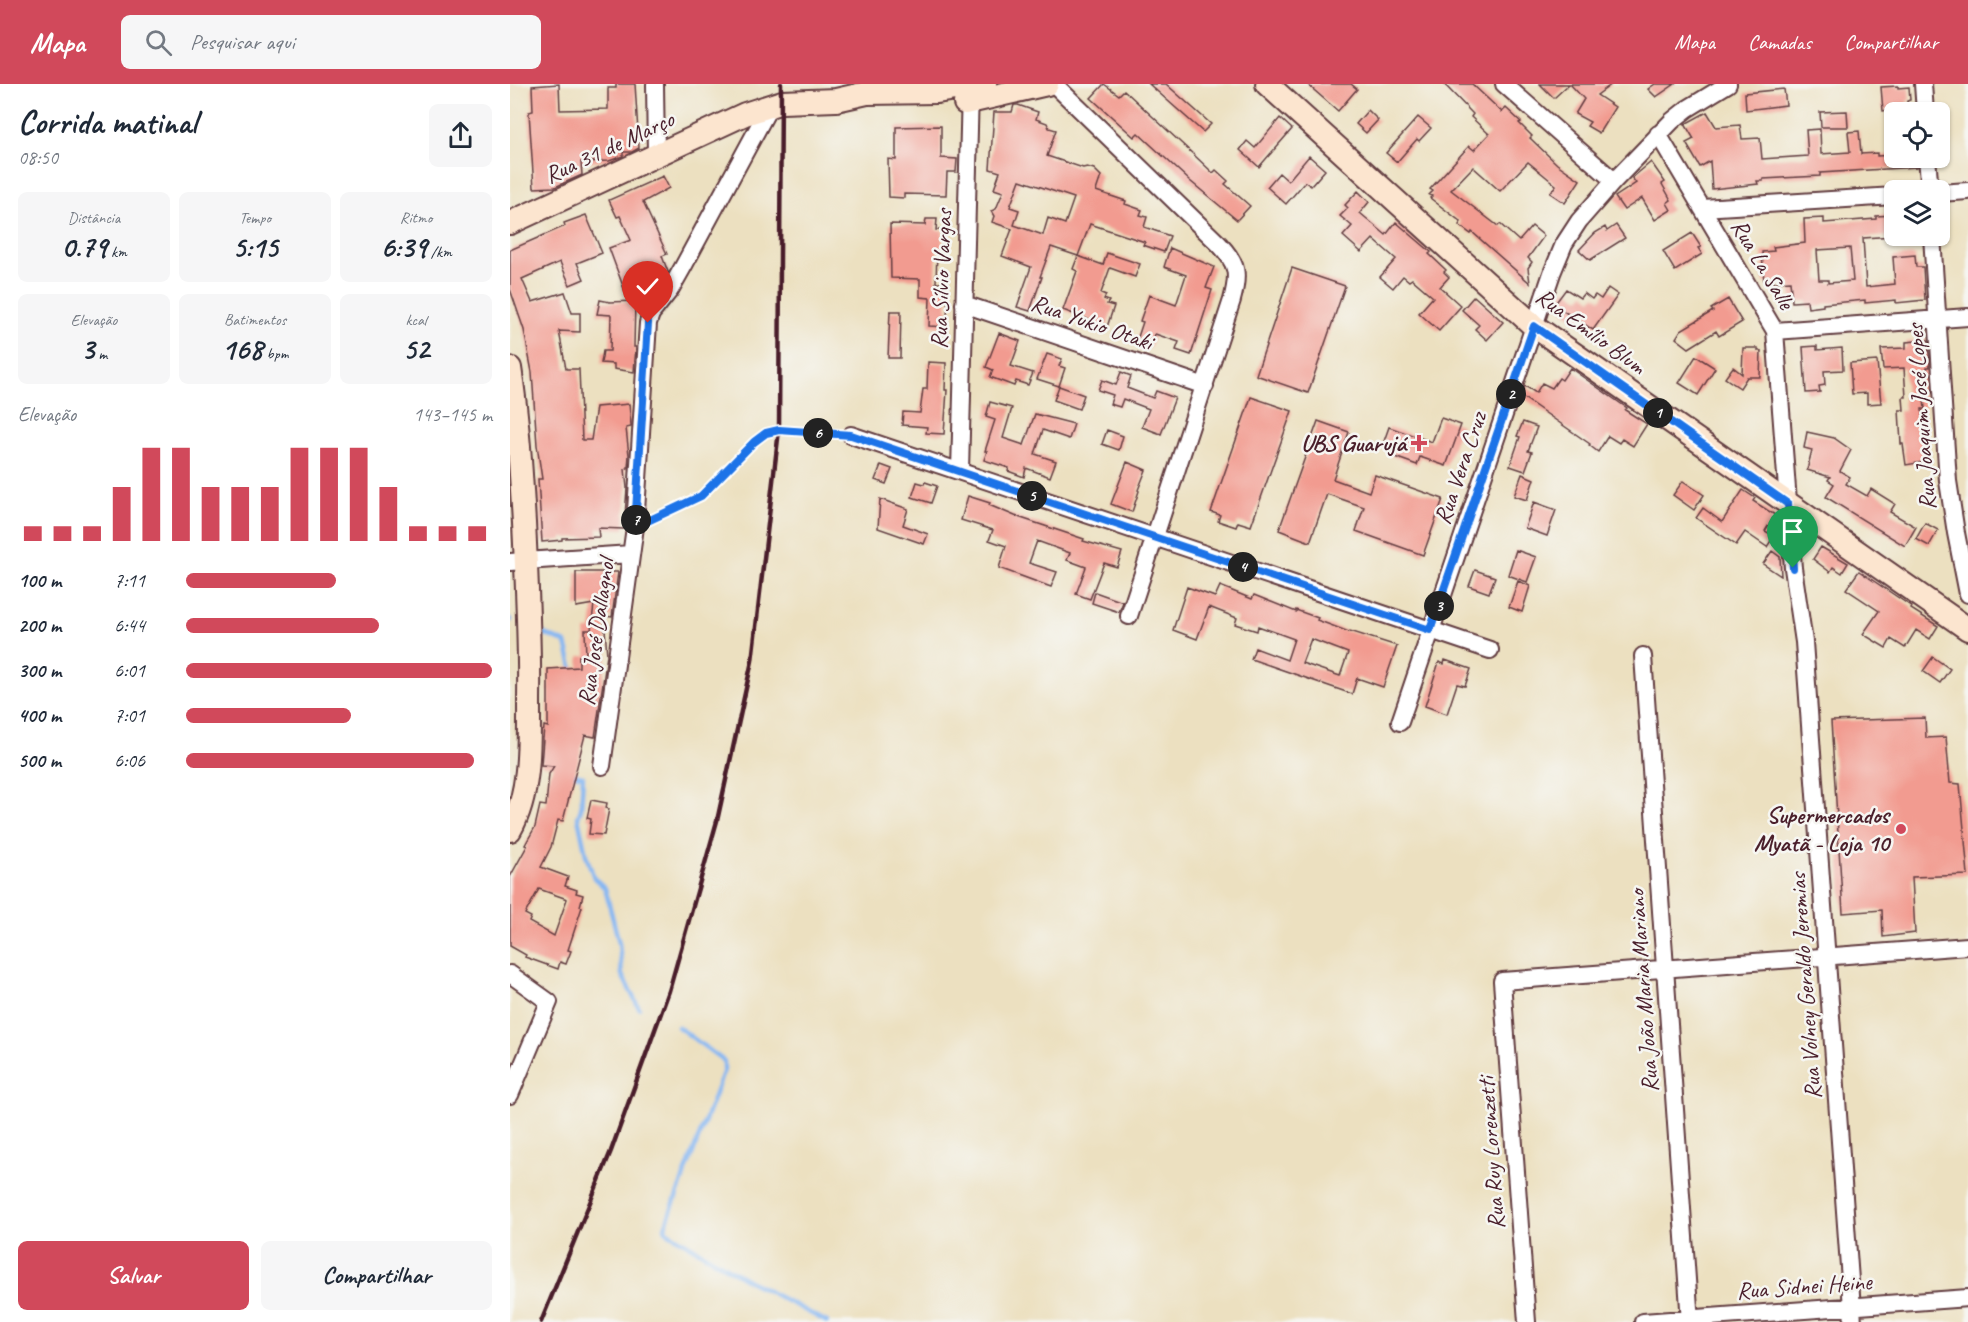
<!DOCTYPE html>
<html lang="pt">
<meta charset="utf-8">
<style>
body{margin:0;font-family:Caveat,sans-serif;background:#f6f6f7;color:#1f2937;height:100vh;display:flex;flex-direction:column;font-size:22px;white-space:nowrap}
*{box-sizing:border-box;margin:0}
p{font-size:20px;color:#747a83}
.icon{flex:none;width:33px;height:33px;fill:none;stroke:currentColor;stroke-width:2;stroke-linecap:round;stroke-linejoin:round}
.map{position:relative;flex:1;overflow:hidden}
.panel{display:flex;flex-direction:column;background:#fff;width:510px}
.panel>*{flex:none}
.controls{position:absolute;left:1374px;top:18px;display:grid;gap:12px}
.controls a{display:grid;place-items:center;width:66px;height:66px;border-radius:9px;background:#fff;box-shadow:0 2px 4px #0004;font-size:30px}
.pin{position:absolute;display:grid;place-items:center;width:51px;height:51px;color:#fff;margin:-62px -26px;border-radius:50% 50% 50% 0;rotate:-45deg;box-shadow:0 0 6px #0007}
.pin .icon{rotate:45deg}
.km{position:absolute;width:30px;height:30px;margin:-15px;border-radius:50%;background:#222;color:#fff;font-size:16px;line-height:30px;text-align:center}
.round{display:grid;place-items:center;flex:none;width:63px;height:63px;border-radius:9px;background:#f6f6f7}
.headline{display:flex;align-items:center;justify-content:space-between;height:102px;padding:0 18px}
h1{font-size:33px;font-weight:700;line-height:45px}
.figures{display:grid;grid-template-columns:repeat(3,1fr);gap:9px;height:102px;padding:6px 18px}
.figures div{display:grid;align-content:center;border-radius:9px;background:#f6f6f7;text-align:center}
.figures b{font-size:30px;font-weight:700}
.figures small{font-size:16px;font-weight:400}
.figures p{font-size:16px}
.chart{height:168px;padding:12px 18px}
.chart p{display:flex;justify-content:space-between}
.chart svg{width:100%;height:108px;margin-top:6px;stroke:#d1495b;stroke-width:6}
.primary-button{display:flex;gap:12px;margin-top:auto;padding:12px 18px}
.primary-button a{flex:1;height:69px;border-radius:9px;background:#d1495b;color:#fff;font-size:24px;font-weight:700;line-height:69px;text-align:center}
.primary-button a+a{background:#f6f6f7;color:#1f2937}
ul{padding:0 18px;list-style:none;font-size:20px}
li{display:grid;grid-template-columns:96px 72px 1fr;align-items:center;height:45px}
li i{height:15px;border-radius:8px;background:#d1495b}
header{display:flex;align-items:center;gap:36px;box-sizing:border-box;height:84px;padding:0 30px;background:#d1495b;color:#fff}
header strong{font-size:28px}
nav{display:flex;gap:33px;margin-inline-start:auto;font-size:21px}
.search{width:420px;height:54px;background:#f6f6f7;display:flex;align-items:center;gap:15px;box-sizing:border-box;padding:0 21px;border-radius:9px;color:#747a83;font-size:22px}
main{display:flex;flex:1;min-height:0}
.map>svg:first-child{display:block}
</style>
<header>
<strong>Mapa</strong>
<div class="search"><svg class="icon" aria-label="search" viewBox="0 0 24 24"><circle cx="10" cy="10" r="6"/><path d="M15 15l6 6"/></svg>Pesquisar aqui</div>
<nav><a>Mapa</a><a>Camadas</a><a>Compartilhar</a></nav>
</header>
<main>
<section class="panel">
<div class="headline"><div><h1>Corrida matinal</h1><p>08:50</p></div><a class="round"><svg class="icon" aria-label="share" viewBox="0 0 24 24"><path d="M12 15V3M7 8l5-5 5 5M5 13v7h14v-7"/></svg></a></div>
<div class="figures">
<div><p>Distância</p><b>0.79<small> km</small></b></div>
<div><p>Tempo</p><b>5:15</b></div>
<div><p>Ritmo</p><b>6:39<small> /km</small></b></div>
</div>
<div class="figures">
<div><p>Elevação</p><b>3<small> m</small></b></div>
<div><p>Batimentos</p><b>168<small> bpm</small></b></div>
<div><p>kcal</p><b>52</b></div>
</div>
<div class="chart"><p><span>Elevação</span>143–145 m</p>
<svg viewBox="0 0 160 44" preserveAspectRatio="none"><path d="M5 44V38M15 44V38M25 44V38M35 44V22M45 44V6M55 44V6M65 44V22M75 44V22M85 44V22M95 44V6M105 44V6M115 44V6M125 44V22M135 44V38M145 44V38M155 44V38"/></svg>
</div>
<ul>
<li><b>100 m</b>7:11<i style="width:49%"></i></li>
<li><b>200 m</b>6:44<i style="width:63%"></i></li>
<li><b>300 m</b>6:01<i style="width:100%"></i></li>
<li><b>400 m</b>7:01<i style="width:54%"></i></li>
<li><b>500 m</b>6:06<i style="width:94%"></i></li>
</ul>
<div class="primary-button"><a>Salvar</a><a>Compartilhar</a></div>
</section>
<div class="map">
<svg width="1458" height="1238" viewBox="0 0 1458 1238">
<rect width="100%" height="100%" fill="#f6f6f2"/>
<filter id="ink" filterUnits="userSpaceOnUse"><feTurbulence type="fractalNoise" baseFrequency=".0167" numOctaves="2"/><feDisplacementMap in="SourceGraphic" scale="12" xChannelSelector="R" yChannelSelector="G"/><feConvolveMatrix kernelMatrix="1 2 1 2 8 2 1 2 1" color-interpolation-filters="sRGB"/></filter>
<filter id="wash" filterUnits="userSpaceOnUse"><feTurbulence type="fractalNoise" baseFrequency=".008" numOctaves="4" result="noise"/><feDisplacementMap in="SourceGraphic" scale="24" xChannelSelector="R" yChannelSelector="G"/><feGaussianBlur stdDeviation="1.35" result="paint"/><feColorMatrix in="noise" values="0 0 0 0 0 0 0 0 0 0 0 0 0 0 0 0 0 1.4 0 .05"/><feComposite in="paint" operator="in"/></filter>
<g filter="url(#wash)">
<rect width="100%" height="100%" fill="#ece0c0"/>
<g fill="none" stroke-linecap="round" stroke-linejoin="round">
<path stroke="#86b7f2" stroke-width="4.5" d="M0,535l1,1
M30,548l26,11 7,28
M60,689l13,3 -2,33 -3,8 8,38 8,23 11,10 14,55 3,32 17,33
M168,943l46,34v9l-59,157 1,4 83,50 78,41"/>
</g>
<g id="blocks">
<path fill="#f29b90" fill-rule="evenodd" d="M49,0l1,26 48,-1v-21h8v-4h19l4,64 -7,4h-9v4l-14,5 -28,1 1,13 -27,12 -21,1 -5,-76 4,-1 -1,-25z
M594,0l15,11 5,-5 70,65 19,18 3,-3 12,11 -3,3 25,22 -13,14 -47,-39 -52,-48 -4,4 -43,-39z
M639,0h17l45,40 -8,8z
M797,0h44l6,5 -19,22z
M934,0h28l30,28 4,-4 15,14 -2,1 13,13 -2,2 27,26 23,16 -15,23 -15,-10 6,-8 -28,-23 -28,29 -27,-24 -22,23 47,36 2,-2 19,17 13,-15 12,10 -16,22 4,4 -4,6 2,15 -58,-51 -1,2 -12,-9 2,-3 -31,-24 2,-2 -3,-1 4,-4 -3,-2 10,-11 29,-32 5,4 15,-16 -18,-17 2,-3z
M1030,0h29l-15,14z
M1060,0h42l-15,11 18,12 -16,26 -12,-7 3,-4 -15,-8 9,-15z
M1145,0h20l-19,13 -8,-8z
M1388,2v2l11,-1 1,13 -3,1v11l-15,1 -1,-3 -8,1 -2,-24z
M1274,5l2,16 -40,5 -1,-17z
M504,21h4l20,7 -2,7 11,4 2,5 7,2 -9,26 36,12 4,-1 7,2 7,7 -5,15 30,10 -1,3 17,6 -2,5 7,2 -3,10 26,9 -6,16 -21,-7 2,-3 -55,-18 -12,32 -27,-9 -11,30h2l-12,34 -13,-4 14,-40 -29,-11 10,-27 -20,-7 2,-6 -3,-5 5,-2 7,-17 -9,-3 6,-17 -10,-3 4,-57h18zM510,96l54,18 -9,26 -17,-6 -5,17 -29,-10 5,-15 -9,-3z
M858,26l10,10 -12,13 -10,-9z
M1337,27l1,16h-27l-1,-15z
M1197,28l9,15 24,-2 2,14 18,-1 2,21 46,-3 -2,-26 14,-1 1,25 29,-2 -2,-20 11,-1 2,23 16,-1v3l17,-1v3h23v9l-97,6v3l-57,3v2h-6l1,3 -46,5 -2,-28 -10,6 -14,-24 8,-4 -9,-15z
M908,33l13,11 -12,13 -2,-2 -20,23 -11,-9z
M770,34l12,11 -33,38 -19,-17 7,-9 8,7z
M431,42v32l16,1 -1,13h-9l-1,23 -42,-1v4l-15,-1 -1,-38 8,1v-33z
M799,72l16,14 -14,16 -6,-4 -19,22 -19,-17 12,-14 9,8z
M1141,78l14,20 -3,2 9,16 -4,3 4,7 -16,10 -13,-22 -18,12 -9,-13 21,-14 -4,-5z
M153,92l6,12 -26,14 24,52 -5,2 6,16 -5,9 -24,8 2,3 -14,5 -18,-49 22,-8 -11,-24 -3,1 -8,-17z
M848,107l11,11 -9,11 26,22 10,-13 35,30 -2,2 17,16 -2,2 5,5 -9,10 21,19 -22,25 -20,-18 14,-16 -21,-18 -3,2 -6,-5 -10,12 -13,-11 16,-18 -23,-20 -12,13 -18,-16 9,-10 -12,-10 8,-8 -3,-3z
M76,131l16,38 -25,10 7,16 -14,6 -10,-23 -38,17 10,23 33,-10 7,21h8v19l-21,-1 7,38h13l3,71h9l5,-33 33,-3 2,21v2l-5,1 3,27 -1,13 -3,1 2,19 -3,41 -26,-1 1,9 -37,1v2l-20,2 -4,-63h4l-5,-34 -5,-73 -8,-42 -14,-41v-39l55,-24 -1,-3z
M1384,131v21l-31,2 3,49 29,-3 -2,-27 22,-2 1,12h7l2,33 -29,3v-3l-31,3v-3l-42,4v2l-15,2 -1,-7 -15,1 -2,-21 -26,2 -2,-31 12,-1 -1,-4 32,-4 -1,-24 20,-1v5l52,-4v-3zM1340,164l3,33 -25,2v-3h-9l-2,-30z
M416,135h11l-1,11h7l-1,20h-5l-1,33h12l-1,44 -18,-1 1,-28 -10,-1v-18l-29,-1 -1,-54 35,1z
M1106,141l9,13 -35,22 -11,-10 16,-17 10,-6 2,4z
M1182,149l9,14 -3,1 4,6 -27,17 -12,-20z
M660,164l44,19 -8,21 6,2 -21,65 -15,-5 3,-8 -24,-8 -5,14 -14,-5 7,-21 -3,-1 9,-26 27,10 10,-30 -22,-8z
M597,169l33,11 -5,13 -25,-9 -9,25 5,2 -2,4 5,2 -2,3 7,2 -8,24 -15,-5 1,-4 -29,-11 14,-39 -4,-2 5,-13 25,9z
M782,184l53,18 -37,107 -52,-18z
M1098,204l10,7 -25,35 -39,-25 12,-16 14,9 4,-5 8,6 3,-4 6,4z
M964,212l29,26 -16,18 -12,-11 4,-4 -17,-15z
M1218,215l14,23 -23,14 -3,-5 -27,17 -13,-10 5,-8 32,-19 -2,-2z
M90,216l10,2 25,-1 -1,46h2l-2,25 -20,-3v-5l-13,-1 2,-12h7l1,-36 -14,-1z
M380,227h11l-1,47h-12z
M489,249l21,8 -9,25 22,7 -5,12 -12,-4 -2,5 -24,-9 3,-7 -7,-3z
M1418,256l2,27h-3l1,20h-5l2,22h-3l2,39h3l2,13 -23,4 -3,-21h-2l-2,-34h5l-1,-13h3l-2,-29 -21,1 -2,-20 25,-1v-6z
M1307,262v4l25,-2 1,22 -19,1 1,14 -6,1 1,6 -14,1 -3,-46z
M1233,264h15v3h3l-1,26h-13l-7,11 -15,-10 8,-11 9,7z
M537,270l15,5 -3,7 6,2 -6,18 25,9 -5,14 -25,-9 5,-14 -22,-7z
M1186,272l19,12 -17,27 -19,-12z
M1367,277l4,42 -14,1v-11l-15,1 -2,-31z
M418,278l18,1 -1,27h2l-3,44 -18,-1 1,-6 -25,-2 1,-13 17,1 3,-24h4z
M1060,284l57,40 -2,2 22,14 -14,22 -11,-7 -3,4 -11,-7 -10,16 -9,-7 1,-1 -69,-48 4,-10 11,7 6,-10 10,5 7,-10 3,2z
M611,288l10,4 -4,12 26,10 3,-7 19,7 -14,36 -19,-7 7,-18 -26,-10 -3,8 -10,-3 3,-9 -15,-5 4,-10 14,5z
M741,313l41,14 -41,115 -13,-4 -2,5 -18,-6 2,-6 -9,-3z
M480,318l22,6 -9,30 21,7 11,-31 39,10 -5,15 -26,-9 -8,24 21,7 -6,16 -24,-9 -2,9 -16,-6 1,-3 -25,-8 3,-9h-2l10,-31 -9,-3z
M931,334l20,7 -15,41 -26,-9 -3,8 -25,-9 3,-8 -12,-4 6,-17 43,15z
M808,337l31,11 -16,47 36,13 6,-17 68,24 -20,56 -67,-24 8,-24 -37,-13 -17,48 -31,-12z
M1013,338l14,5 -9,24 4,1 -7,19 -15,-5 10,-29 -3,-1z
M597,346l16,6 -4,14 -17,-6z
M1297,348l27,6 17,12 -11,21 10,6 -4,7 21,12 4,-7 24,15 -5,8 26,15 -11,19 -79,-49 8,-13 -6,-4 2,-3 -23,-7 5,-20 -8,-2z
M617,378l19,8 -8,20 1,1 -7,21 -21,-8z
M371,381l11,4 -6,15 -11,-4z
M1012,390l12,5 -7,21 -13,-4z
M1173,397l21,14 -10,15 -21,-15z
M407,398l7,2 1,-2 12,4 -6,17 -19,-6z
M1233,406l12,8 -2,3 22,14 -10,16 9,5 -7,11 -22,-15 -9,13 -40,-27 7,-10 19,14z
M458,412l22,7 -1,2 26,11 69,23 -1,2 39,11 -5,15 -13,-4 -14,36 -14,-5 10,-27 -19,-7 3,-7 -33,-12 -8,22 28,9 -6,15 -52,-19 7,-22 -17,-6 4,-10 -32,-10z
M370,415l28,10 -5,16 25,9 -4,10 -46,-16z
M1024,418l22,8 -9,26 -22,-8z
M1415,439l13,7 -9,16 -13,-7z
M1311,463l27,16 -6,10 -9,-6 -3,5 -17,-13z
M1006,466l20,7 -9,25 -19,-7z
M1262,467l8,6 1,19 -18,-12z
M965,486l20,7 -6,16 -20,-7z
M1349,487l53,36 -1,2 27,17 -8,13 -14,-9 -11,18 -14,-9 -5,9 -23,-14 16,-23 -33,-22z
M66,488h42l-6,45 -8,-1 3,39 -12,82 -10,-2 -22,86 -5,-1 -7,27 -10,20 27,10 -3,9 12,4 -1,3 7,2 -3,11 2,1 -14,43 3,1 -5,13 -6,-2 -2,7 -33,-12 1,-2 -16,-9v-69l17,-31 -2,-1 10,-18 5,-22 6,1 3,-32 5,-8 -13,-1 3,-39 4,1v-58l31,-2v-11h7l-1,-26h6l3,-26 -18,3zM29,805l28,10 -13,37 -25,-14 2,-5 -6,-3z
M1008,497l12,5 -8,26 -13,-5z
M710,502l32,13 2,-4 42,17v-2l22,8 -1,2 32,12 1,-1 47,15 -14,41 -26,-9 -5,16 -101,-35 4,-11 32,12 7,-21 -36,-13 -1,5 -22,-7 2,-6 -28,-11 -12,32 -24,-9 14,-43 28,10zM801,555l37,14 -8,23 -38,-13z
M585,508l28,10 -4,10 -27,-9z
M1423,573l17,12 -10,14 -17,-12z
M935,576l26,9 -6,17 -8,-2 -10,30 -22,-8 14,-44 5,2z
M1415,634l1,20 20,-1 4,46 10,1 8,91 -56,2 3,56 -32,4 -1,-27 -39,3 -12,-192z
M81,716l16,3 -1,5 3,1 -5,26 -15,-1 2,-15 -4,-1z"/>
</g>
</g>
<g filter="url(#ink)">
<use href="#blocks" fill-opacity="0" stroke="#623c41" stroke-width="1.5"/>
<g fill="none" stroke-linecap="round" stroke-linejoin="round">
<g stroke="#623c41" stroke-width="20">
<path id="street" d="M145,0l1,72
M544,0l165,160c19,20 20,30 13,56l-103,316
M994,0l110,97
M1413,0l2,28
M1148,50l117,197 18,237 11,74 49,680
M1417,74l3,32
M1430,109l28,-2
M1192,124l192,-12
M1422,152l16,245 8,52 12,61
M454,220l241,82
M1265,247l193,-14
M341,351l639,215
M450,387l10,-380
M0,478l121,-8
M1133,572l47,666
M890,638l152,-449 12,-29 15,-23 35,-40 58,-60 15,-12 41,-25
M92,682l33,-239 13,-204 3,-9 19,-24 13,-23 88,-163
M0,890l39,28 -39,93
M1017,1238l-25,-341 466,-35
M1133,1238l325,-24"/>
</g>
<g stroke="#623c41" stroke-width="26">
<path id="secondary" d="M757,0l267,242 434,303
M455,19l82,-19
M0,139l235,-109 37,-12 54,-2 31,-7 70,-1 48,-8
M0,284c8,52 11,103 14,155 3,59 6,118 5,177 0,42 2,93 -19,130"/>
</g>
<path stroke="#623c41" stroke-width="3" stroke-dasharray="4.5 4.5" stroke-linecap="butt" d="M141,436l50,-24 53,-54 12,-9 13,-3 59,4"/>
<use href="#street" stroke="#fff" stroke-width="16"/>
<use href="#secondary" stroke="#fce5cf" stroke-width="22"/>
<path stroke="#4a1f2b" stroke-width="4.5" d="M31,1238l70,-171 58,-160 48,-170 35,-160 27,-231 2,-346"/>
</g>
</g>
<g fill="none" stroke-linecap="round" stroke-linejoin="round" filter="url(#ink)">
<g stroke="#fff" stroke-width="12">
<path id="route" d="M138,239l-13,204 66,-31 53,-54 12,-9 13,-3 72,5 579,195 104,-304 254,178 5,64"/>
</g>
<use href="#route" stroke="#1a73e8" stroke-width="8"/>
</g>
<g fill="#d1495b" stroke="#f6f6f2" stroke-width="2">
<path d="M906 350h6v6h6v6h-6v6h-6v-6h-6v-6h6z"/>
<circle cx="1391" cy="745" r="6"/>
</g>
<g text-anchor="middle" stroke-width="5" stroke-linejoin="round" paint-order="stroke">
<g font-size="24" fill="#4a1f2b" stroke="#f6f6f2">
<text transform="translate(99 63) rotate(-25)" y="8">Rua 31 de Março</text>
<text transform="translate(1253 180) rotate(59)" y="8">Rua La Salle</text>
<text transform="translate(431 195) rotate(-88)" y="8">Rua Sílvio Vargas</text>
<text transform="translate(582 238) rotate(19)" y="8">Rua Yukio Otaki</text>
<text transform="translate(1081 247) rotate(36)" y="8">Rua Emílio Blum</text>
<text transform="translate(1411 333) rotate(-94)" y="8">Rua Joaquim José Lopes</text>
<text transform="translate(950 384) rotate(-71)" y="8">Rua Vera Cruz</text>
<text transform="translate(86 548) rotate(-82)" y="8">Rua José Dallagnol</text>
<text transform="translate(1295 902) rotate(-94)" y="8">Rua Volney Geraldo Jeremias</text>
<text transform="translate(1133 907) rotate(-94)" y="8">Rua João Maria Mariano</text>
<text transform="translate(981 1069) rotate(-94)" y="8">Rua Ruy Lorenzetti</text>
<text transform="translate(1294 1202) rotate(-4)" y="8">Rua Sidnei Heine</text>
</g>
<g font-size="24" font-weight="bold" fill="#4a1f2b" stroke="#f6f6f2" text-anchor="end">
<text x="896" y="367">UBS Guarujá</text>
<text x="1379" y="739">Supermercados<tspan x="1379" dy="28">Myatã - Loja 10</tspan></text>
</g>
</g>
</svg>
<div class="controls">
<a><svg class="icon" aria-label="locate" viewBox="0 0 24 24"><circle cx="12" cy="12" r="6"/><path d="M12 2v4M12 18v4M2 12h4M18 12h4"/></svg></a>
<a><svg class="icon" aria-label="layers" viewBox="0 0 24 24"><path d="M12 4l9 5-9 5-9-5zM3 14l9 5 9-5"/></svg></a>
</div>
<div class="pin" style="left:1283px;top:484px;background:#1e9e55"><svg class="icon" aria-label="arrive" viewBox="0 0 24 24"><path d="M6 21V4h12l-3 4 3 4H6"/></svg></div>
<div class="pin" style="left:138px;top:239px;background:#d93025"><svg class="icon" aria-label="check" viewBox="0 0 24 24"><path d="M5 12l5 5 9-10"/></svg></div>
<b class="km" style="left:1148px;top:329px">1</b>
<b class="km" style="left:1001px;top:310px">2</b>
<b class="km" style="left:929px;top:522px">3</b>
<b class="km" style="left:733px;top:483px">4</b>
<b class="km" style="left:522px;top:412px">5</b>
<b class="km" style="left:308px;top:349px">6</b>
<b class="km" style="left:126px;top:436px">7</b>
</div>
</main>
